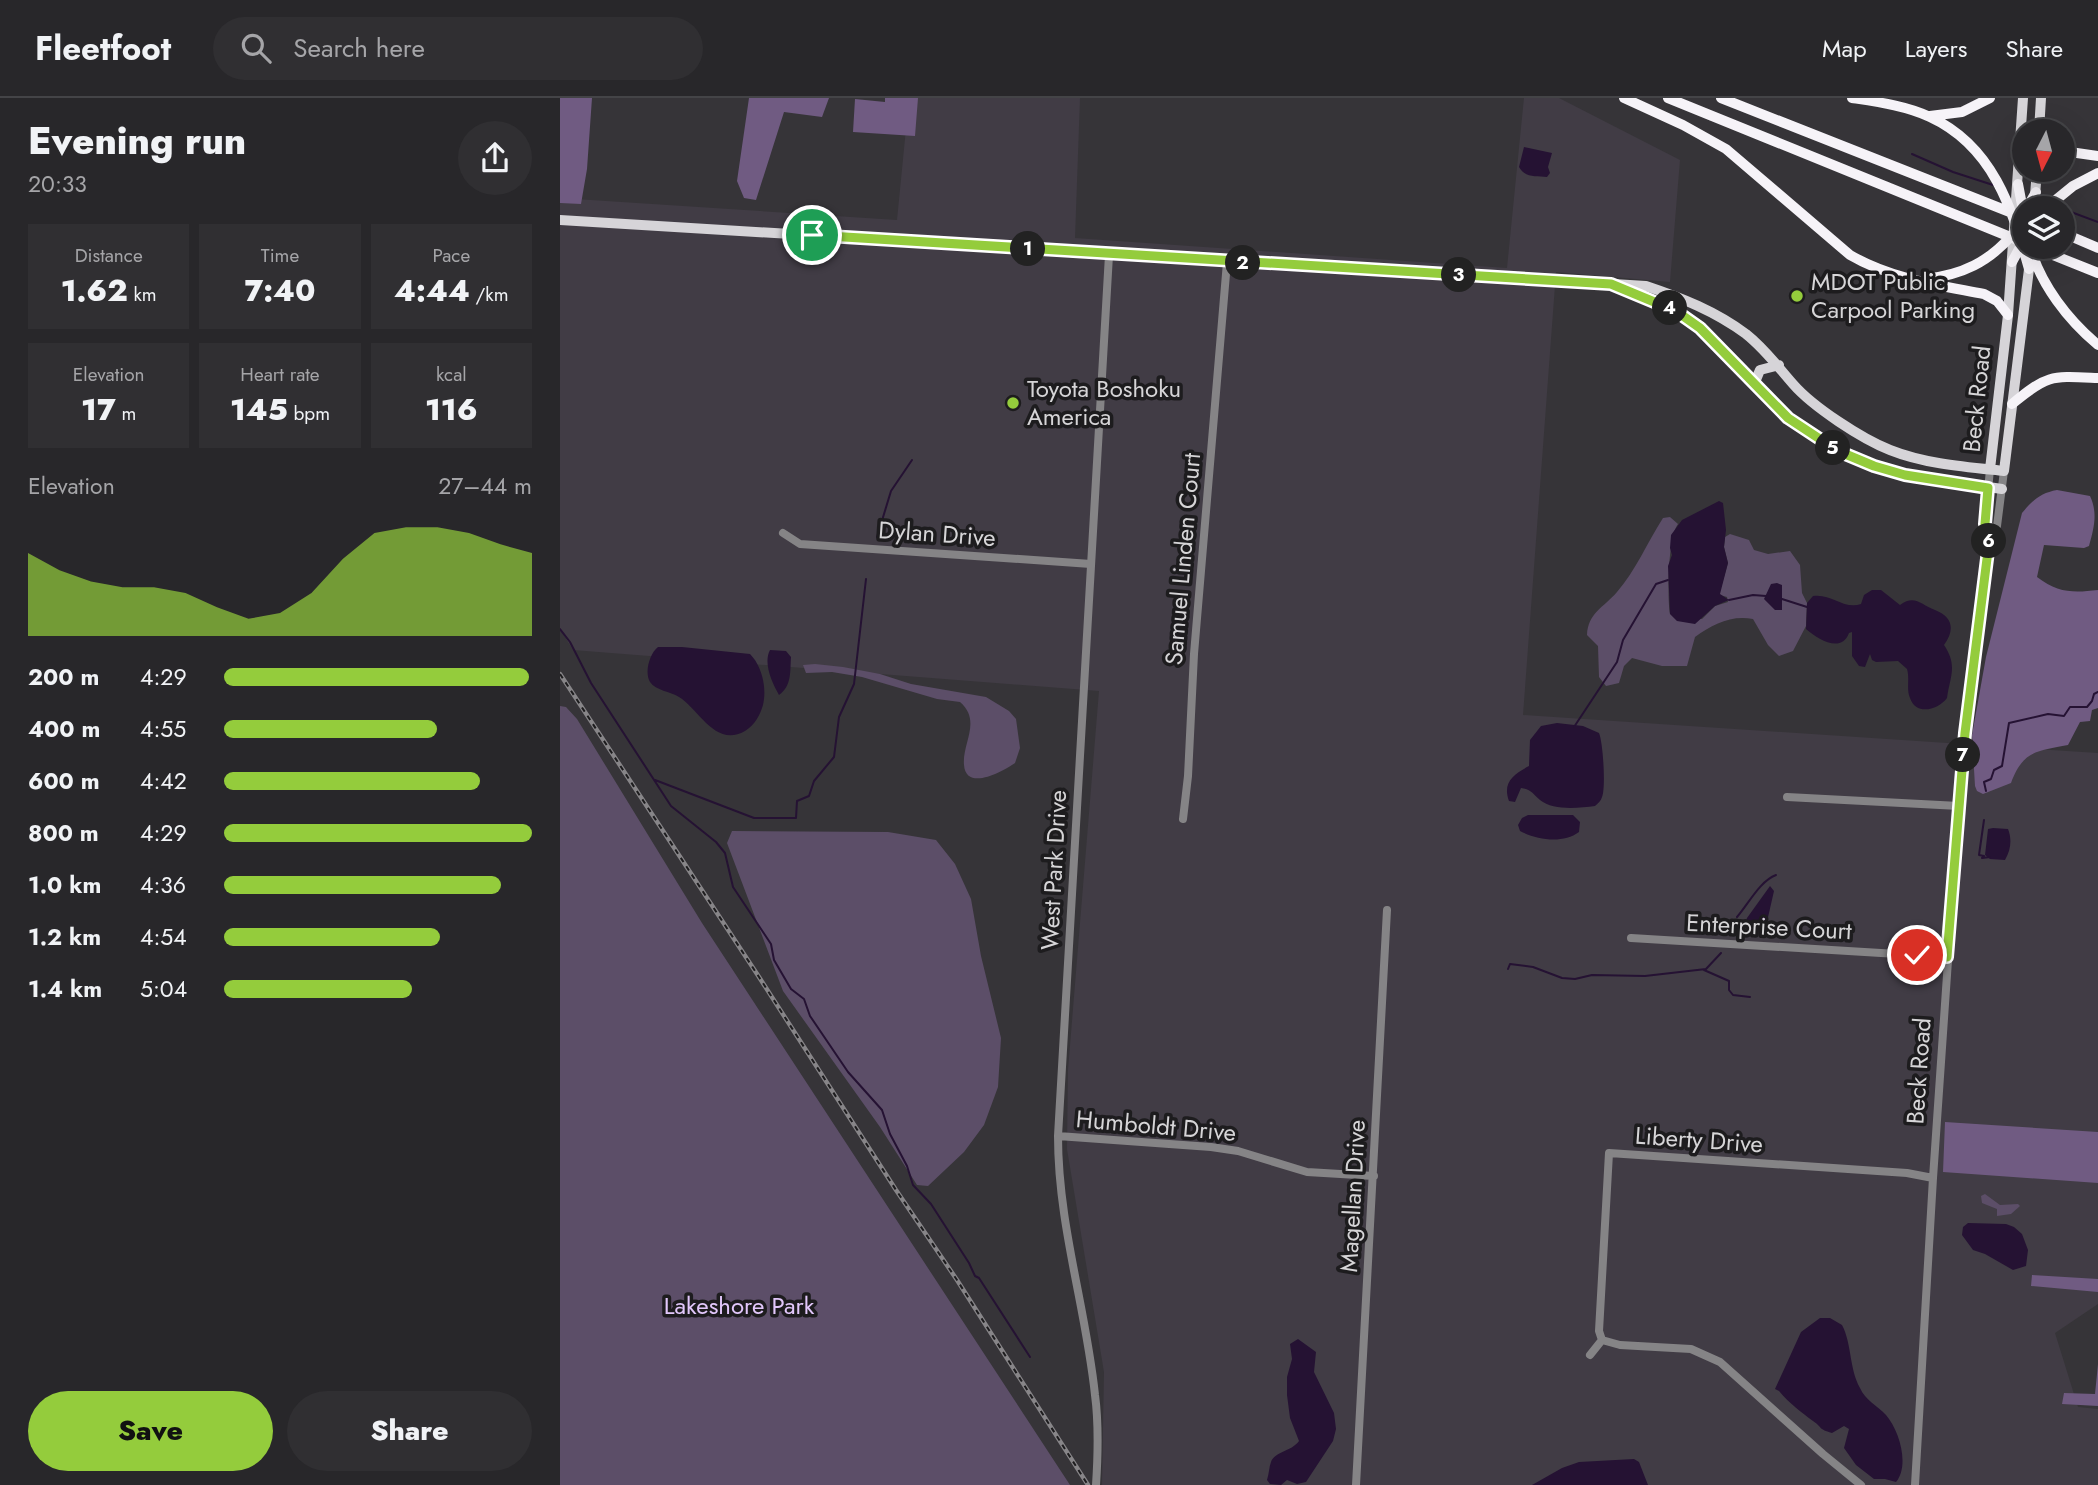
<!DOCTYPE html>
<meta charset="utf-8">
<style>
body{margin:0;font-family:Jost,sans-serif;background:#302f32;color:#f1f3f6;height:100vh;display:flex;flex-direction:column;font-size:26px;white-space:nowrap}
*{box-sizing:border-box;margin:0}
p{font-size:23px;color:#a5a5a8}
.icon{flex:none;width:38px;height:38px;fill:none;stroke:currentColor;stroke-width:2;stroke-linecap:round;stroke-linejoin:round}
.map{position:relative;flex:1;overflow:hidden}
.side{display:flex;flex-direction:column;background:#28272a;width:560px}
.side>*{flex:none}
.needle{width:46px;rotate:186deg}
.fabs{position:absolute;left:1452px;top:21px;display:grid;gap:14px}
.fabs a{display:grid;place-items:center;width:63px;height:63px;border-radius:50%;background:#28272a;box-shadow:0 7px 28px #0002,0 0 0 2px #444447;font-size:35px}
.pin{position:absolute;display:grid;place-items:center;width:60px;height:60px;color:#fff;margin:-30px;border:4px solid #fff;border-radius:50%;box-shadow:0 2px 7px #0007}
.km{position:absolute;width:35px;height:35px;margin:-18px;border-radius:50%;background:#222;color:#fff;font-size:19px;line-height:35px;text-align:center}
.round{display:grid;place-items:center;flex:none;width:74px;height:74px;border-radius:37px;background:#302f32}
.headline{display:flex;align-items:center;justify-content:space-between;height:119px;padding:0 28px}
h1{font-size:38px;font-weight:800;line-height:52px}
.figures{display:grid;grid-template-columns:repeat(3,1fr);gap:10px;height:119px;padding:7px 28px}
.figures div{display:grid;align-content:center;border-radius:0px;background:#302f32;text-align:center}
.figures b{font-size:30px;font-weight:800}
.figures small{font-size:19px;font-weight:400}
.figures p{font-size:19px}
.chart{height:196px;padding:14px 28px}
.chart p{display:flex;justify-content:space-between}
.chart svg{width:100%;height:126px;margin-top:7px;fill:#94cc3c;opacity:.7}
.primary-button{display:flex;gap:14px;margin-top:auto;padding:14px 28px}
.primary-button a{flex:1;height:80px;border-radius:42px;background:#94cc3c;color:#111;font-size:28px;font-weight:800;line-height:80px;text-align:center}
.primary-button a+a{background:#302f32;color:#f1f3f6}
ul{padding:0 28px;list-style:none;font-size:23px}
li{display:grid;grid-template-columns:112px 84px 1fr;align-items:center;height:52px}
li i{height:18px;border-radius:9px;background:#94cc3c}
header{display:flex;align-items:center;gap:42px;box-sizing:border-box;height:98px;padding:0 35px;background:#28272a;border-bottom:2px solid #444447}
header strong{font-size:33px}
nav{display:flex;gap:38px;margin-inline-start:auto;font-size:24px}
.search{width:490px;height:63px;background:#302f32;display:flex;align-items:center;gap:18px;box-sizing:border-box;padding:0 24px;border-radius:38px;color:#a5a5a8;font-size:26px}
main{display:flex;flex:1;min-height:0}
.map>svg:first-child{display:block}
</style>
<header>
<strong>Fleetfoot</strong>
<div class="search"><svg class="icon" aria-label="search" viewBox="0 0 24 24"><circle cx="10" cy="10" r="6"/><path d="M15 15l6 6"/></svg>Search here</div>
<nav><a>Map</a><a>Layers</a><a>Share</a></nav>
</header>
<main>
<section class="side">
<div class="headline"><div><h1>Evening run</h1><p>20:33</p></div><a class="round"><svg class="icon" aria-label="share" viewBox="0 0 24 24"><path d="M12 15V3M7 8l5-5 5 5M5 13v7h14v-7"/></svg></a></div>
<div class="figures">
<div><p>Distance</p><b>1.62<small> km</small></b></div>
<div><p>Time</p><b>7:40</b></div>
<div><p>Pace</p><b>4:44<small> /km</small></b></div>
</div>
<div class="figures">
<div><p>Elevation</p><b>17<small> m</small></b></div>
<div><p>Heart rate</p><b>145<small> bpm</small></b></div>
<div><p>kcal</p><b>116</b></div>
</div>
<div class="chart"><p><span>Elevation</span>27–44 m</p>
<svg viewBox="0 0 160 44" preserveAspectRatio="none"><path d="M0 44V15L10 21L20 25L30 27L40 27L50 29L60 34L70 38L80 36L90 29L100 17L110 8L120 6L130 6L140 8L150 12L160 15V44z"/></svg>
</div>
<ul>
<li><b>200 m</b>4:29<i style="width:99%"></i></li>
<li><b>400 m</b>4:55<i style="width:69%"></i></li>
<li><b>600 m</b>4:42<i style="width:83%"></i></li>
<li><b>800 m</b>4:29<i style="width:100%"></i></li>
<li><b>1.0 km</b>4:36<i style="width:90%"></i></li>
<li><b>1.2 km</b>4:54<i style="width:70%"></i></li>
<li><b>1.4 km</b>5:04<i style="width:61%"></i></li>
</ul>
<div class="primary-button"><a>Save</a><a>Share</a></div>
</section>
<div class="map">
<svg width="1538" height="1387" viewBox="0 0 1538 1387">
<rect width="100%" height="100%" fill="#363438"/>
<path fill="#413c45" d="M349,0h171l-5,140 432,30 17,-170h35l121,62 -10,122 -114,-10 -33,443 575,38v551l-43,29 23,74 20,2v76h-996l2,-113 -37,-223 1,-79 31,-379 -526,-41 -13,-21v-431l337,22z"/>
<path fill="#5c4e68" d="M1110,419l8,7c-10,13 -11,72 -8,90l32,5 13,-13 13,-4 -1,-5 -7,-2v-4l8,-28 -4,-16 1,-10 5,-3 19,6 5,10 14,4 22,-3 10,14 2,28 5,10 -1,23 -13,25 -14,5 -11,-11 -15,-26c-22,-4 -40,5 -58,18l-8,29h-25l-30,-8 -8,8 -5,17 -13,3 -7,-9 -1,-31 -11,-11c1,-22 16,-27 30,-43 19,-22 30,-49 46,-74z
M255,566l28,3 37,7 31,10 75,13 23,14 7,8 4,29 -5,15c-11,8 -49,29 -51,2 -2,-22 18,-44 -4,-63l-23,-3 -75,-22 -30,-5 -26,1 -3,-8z
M0,608l6,1 11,12 125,204 368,562h-510z
M172,733l156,1 48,8 19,24 16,35 10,57 20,82 -3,49 -14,38 -20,27 -36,34 -11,-1 -37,-58 -97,-136 -56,-148z
M1425,1096l15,11 18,-1 2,2 -9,8 -14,2v-7l-15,-6 -1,-7z"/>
<path fill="#705b82" d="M0,0h32l-5,71 -6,35 -21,-1z
M189,0h80l-7,19 -38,-5 -28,88 -12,-2 -7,-17z
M325,0h33l-3,38 -62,-4 2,-33 30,3z
M1497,392l33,6c8,17 4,32 -1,50l-5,2 -40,-3 -7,32c21,16 36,16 61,13v118l-6,2 -2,11 -10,1 -12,23c-30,6 -45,5 -57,38l-28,11 -6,-3 -2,-5 -3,-51 14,-78 36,-144c10,-12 18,-20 35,-23z
M1385,1024l153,10v51l-155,-11z
M1472,1177l66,4v13l-67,-6z
M1538,1266v42l-36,-2 2,-11 31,1z"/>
<path fill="#251233" d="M964,49l28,6 -4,14 2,6 -3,4c-11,-1 -22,1 -28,-10z
M1159,403l4,2 3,27 -2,17 4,16 -8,31 9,6 -14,6 -20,18 -18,-3 -7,-7 -2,-48 4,-11 -2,-7 1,-13 11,-15z
M1217,485l5,2v25h-7l-11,-11 7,-15z
M1312,492h9l19,15c15,-11 21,0 35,5 18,7 20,20 9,35 14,21 6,31 3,53 -9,12 -31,18 -37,0 -4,-9 0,-19 -3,-29l-9,-8 -22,1 -4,-2 -2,-6 -5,13 -6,-1 -7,-10v-24l-3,1c-8,21 -31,6 -43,-4l1,-26 6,-7c18,-3 31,14 48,8l3,-9z
M98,549h24l68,7c12,12 17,34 13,51 -3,10 -8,20 -18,26 -30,17 -46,-22 -66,-34 -9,-6 -23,-6 -29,-15 -6,-10 0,-29 8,-35z
M210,552l16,1 5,6c-1,14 1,29 -12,38 -7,-12 -16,-32 -9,-45z
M997,625l26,3 16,7c4,9 7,55 3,64 -1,4 -4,6 -7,9 -16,2 -42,5 -55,-6 -7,-6 -9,-11 -19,-12l-6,14 -6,-1c-7,-19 5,-27 20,-35l1,-26 11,-14z
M968,717h45l7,7 -1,10c-16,12 -42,8 -59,-1l-2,-6 4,-7z
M1433,730l15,1c4,10 3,21 -3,31l-15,-1 -5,-4 3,-26z
M1210,788l4,5 -8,35 -6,2 -13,-2 -2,-3 2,-5z
M1408,1125l38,1 8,3 8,7 6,16 -2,16 -13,4 -28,-16 -12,-4 -11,-15 1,-8z
M1260,1220h10l12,7c10,19 7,43 18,63 5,12 18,18 26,27 13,15 24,50 10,67l-11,-3h-11l-18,-14 -12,-17 5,-19 -5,-3 -12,7c-14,-4 -9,-5 -19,-12 -12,-9 -23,-17 -34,-30l-4,-2 26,-57z
M738,1241l18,13 -2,20 20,41 2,16 -3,12 -27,41 -9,2 -10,-4 -6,5 -11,-1 -3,-4c2,-6 2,-13 4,-18 4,-11 20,-10 28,-21l-9,-23 -3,-23v-18l5,-18 -2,-15z
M1074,1361l5,3 9,23h-116l30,-17 17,-6z"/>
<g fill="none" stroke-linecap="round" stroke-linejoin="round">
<path stroke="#251233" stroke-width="2" d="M1352,56l41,18 40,13
M1494,108l7,2
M1503,111l35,13
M317,439l14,-46 21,-31
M1222,501l25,8
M1169,502l24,-5 13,1
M0,531l10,13 21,41 80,123 45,36 9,11 8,34 38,57 3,16 17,29 13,10 6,17 38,56 34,38 8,24 17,32 6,19 18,19 38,59 6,13 4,2 51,79
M1014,629l43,-65 6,-22 33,-56 12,-4
M95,682l99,38h42l1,-17 12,-5 5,-15 20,-24 5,-40 15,-33 12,-105
M1426,693l-2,-9 7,-3 3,-9 8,-4 7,-43 39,-9 16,2 6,-9h17l5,-6 2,-7 4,-2
M1424,722l-5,35 5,1 -2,2 8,-1
M1177,819c12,-14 23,-36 39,-42
M948,871l2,-5 23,3 29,11 13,1 17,-4 53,1 61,-7 15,-16
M1144,872l25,11v9l4,5 17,2"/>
<path stroke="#858486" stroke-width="8" d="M223,435l17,11 291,20
M1430,437l-5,-11 5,-55
M1227,699l172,9
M623,721l5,-43 6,-122 33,-392
M1071,840l316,19
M498,1038l153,11 27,4 69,21 67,4
M1030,1257l12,-15
M536,1387c2,-30 3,-60 -1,-90 -9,-87 -37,-170 -37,-259l51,-881
M796,1387l31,-575
M1301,1387l-38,-31 -103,-92 -29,-13 -71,-4 -18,-5 -3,-9 10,-178 298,20 26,5
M1355,1387l18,-307 26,-377 6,-68 25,-198 7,-9 7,-55"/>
<path stroke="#d6d4d8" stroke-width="10" d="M1479,33l2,-33
M1474,110l3,-38
M0,122l1086,66c36,12 69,25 100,48 19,15 32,33 47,50 20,23 69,55 97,66 35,14 76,17 114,21l26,-210
M1055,188l61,25 24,17 88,90 50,33 36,15 31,9 97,14
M1195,284l5,-12 19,-5
M1430,371l18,-154 15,-217"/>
<path stroke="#f6f3f8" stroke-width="10" d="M1064,0l59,27 43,24 124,106c41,24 88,30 134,39l13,7 11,14
M1108,0l357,145
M1161,0l304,120
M1292,0c26,4 55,8 78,19 63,29 82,91 99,152
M1370,18l32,-4 28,-14
M1479,29l3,4
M1503,53l35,5
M1458,86l7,37
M1467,110l9,-16
M1486,110l27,-22 25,-13
M1503,135l35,15
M1470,149c11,38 38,73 68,98
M1473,149l65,26
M1452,164l12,-22
M1365,181c37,-4 64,-17 88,-45
M1452,306c36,-30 40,-28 86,-26"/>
<g stroke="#878588" stroke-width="4.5">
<path id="rail" d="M0,576l199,303 137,213 61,90 131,205"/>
</g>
<use href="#rail" stroke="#1d1c1e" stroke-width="2" stroke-dasharray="5" stroke-linecap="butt"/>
</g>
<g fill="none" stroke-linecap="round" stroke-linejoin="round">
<g stroke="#fff" stroke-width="14">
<path id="route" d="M252,137l799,49 65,27 24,17 88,90 50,33 36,15 31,9 83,13 -3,36 5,11 -25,198 -18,224 -30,-2"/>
</g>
<use href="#route" stroke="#94cc3c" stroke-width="9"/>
</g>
<g fill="#94cc3c" stroke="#1d1c1e" stroke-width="2.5">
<circle cx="1237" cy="198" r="7"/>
<circle cx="453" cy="305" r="7"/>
</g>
<g text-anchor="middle" stroke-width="7" stroke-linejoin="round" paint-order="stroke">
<g font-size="24" fill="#d6d5d7" stroke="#1d1c1e" text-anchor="start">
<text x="1251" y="192">MDOT Public<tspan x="1251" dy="28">Carpool Parking</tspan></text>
<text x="467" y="299">Toyota Boshoku<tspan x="467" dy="28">America</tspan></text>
</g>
<g font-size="24" fill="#d6d5d7" stroke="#1d1c1e">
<text transform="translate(1417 301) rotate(-84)" y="8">Beck Road</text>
<text transform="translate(377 436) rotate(4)" y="8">Dylan Drive</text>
<text transform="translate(623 461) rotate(-85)" y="8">Samuel Linden Court</text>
<text transform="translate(494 772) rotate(-87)" y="8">West Park Drive</text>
<text transform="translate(1209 829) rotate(3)" y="8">Enterprise Court</text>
<text transform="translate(1359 973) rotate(-86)" y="8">Beck Road</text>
<text transform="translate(596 1028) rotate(5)" y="8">Humboldt Drive</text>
<text transform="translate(1139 1042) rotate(4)" y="8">Liberty Drive</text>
<text transform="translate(793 1098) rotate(-87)" y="8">Magellan Drive</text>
</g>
<g font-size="24" fill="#e2c7fb" stroke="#1d1c1e">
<text x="179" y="1216">Lakeshore Park</text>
</g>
</g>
</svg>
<div class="fabs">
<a><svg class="needle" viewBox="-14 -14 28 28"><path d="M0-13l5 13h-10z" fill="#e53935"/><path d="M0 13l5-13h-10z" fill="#a5a5a8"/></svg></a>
<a><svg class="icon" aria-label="layers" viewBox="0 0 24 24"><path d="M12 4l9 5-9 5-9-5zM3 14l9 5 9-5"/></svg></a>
</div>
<div class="pin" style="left:252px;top:137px;background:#1e9e55"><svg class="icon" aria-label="arrive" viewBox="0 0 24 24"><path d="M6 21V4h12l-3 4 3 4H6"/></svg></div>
<div class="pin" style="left:1357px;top:857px;background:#d93025"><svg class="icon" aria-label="check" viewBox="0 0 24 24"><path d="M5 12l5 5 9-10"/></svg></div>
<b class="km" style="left:468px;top:151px">1</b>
<b class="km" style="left:683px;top:165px">2</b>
<b class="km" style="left:899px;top:177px">3</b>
<b class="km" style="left:1110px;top:210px">4</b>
<b class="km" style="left:1273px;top:350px">5</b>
<b class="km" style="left:1429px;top:443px">6</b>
<b class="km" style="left:1403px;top:657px">7</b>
</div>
</main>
